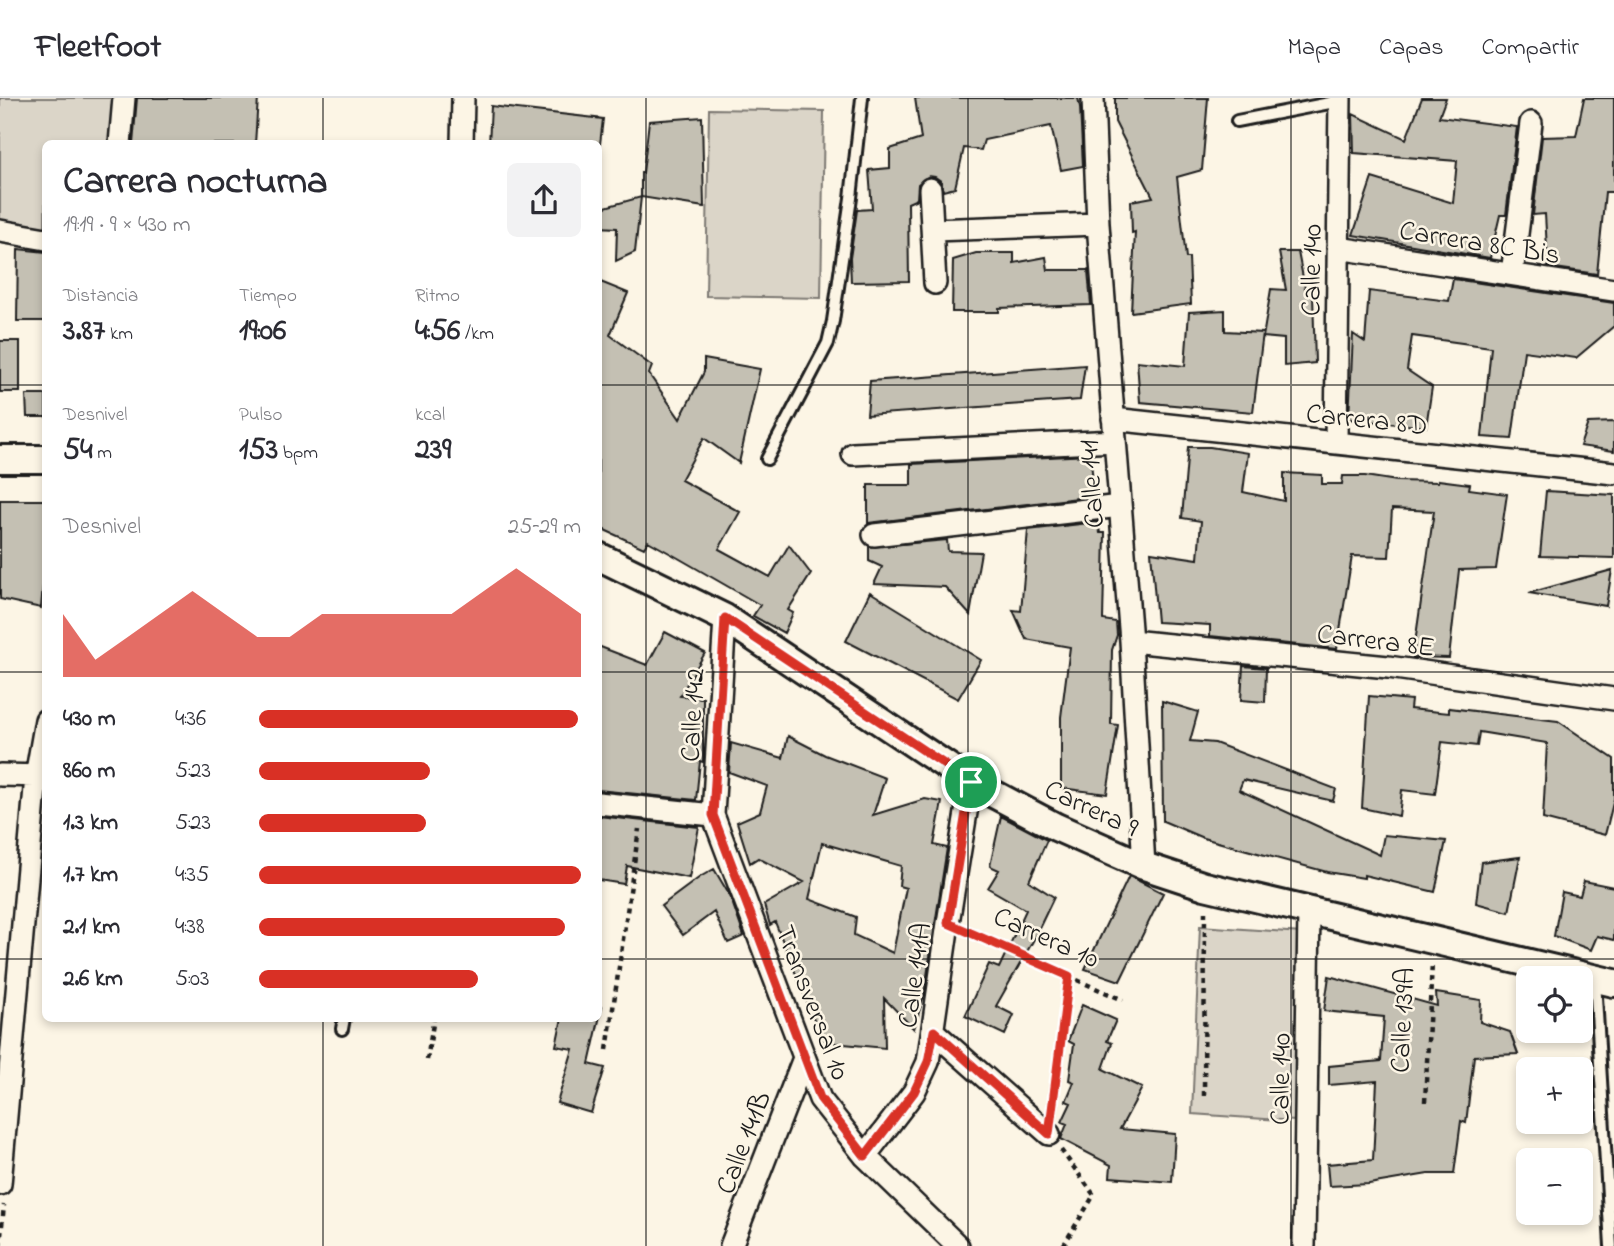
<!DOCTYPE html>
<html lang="es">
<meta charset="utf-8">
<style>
body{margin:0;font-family:"Indie Flower",sans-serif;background:#f2f2f3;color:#2b2b33;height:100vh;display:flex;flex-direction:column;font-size:26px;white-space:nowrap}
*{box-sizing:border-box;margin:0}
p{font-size:23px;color:#7c7c81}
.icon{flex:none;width:38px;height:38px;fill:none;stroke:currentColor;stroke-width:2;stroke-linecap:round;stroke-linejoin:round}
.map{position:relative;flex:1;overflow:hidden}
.panel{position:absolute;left:42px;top:42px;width:560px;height:882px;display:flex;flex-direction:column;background:#fff;border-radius:10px;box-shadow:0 4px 10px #0003}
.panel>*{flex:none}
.tools{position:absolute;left:1516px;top:868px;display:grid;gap:14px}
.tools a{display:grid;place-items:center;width:77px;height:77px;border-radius:10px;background:#fff;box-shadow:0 4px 10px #0003;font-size:35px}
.pin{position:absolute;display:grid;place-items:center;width:60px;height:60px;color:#fff;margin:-30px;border:4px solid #fff;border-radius:50%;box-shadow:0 2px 7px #0007}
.round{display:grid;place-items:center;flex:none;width:74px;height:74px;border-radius:10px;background:#f2f2f3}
.summary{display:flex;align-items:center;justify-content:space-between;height:119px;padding:0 21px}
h1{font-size:38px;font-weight:700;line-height:52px}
.metrics{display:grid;grid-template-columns:repeat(3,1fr);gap:10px;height:119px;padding:7px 21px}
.metrics div{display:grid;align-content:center}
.metrics b{font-size:30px;font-weight:700}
.metrics small{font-size:19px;font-weight:400}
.metrics p{font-size:19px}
.chart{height:196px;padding:14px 21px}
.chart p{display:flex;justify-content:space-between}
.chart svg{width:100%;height:126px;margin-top:7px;fill:#d93025;opacity:.7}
ul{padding:0 21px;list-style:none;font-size:23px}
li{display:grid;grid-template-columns:112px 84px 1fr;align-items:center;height:52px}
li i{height:18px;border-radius:9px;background:#d93025}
header{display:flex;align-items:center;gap:42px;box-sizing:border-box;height:98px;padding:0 35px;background:#fff;border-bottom:2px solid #e1e1e2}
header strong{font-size:33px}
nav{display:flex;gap:38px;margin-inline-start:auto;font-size:24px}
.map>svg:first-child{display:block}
</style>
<header>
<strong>Fleetfoot</strong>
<nav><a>Mapa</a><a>Capas</a><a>Compartir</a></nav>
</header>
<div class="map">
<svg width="1614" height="1148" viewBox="0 0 1614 1148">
<rect width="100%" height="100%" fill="#fcf5e5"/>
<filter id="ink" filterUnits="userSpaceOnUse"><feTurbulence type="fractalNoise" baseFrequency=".0143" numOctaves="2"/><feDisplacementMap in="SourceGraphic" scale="14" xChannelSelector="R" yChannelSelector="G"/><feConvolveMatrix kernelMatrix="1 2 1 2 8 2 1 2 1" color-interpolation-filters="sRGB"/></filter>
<g filter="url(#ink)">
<path fill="#dbd5c8" stroke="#7c7872" stroke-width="2" d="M0,0h128l-4,45 -78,1 -1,87 -45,-8z
M709,11l115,2 -3,187 -115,-2z
M1200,828l102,7 -7,188 -103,-7z"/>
<path fill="#c4c0b3" stroke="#1c1c1c" stroke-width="2" fill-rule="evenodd" d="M137,0h121l-3,46h-122z
M915,0h163l2,9 3,59 -22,4 -10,-44 -67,14 -3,10 -17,-2 -9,40 -12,3 -2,-10 -6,-4 -6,-1 -11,8 -1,15 -9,4 1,78 -58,1 -1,-24 7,-48 15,-1 -3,-39 21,-2v-19l31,-10z
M1115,0h93l-6,72 -25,7 9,81h3l2,46 -60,8 4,-80 -3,1 -1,-32 22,-4 -38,-75z
M1422,0h24l-7,19 78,10 -11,88h-6l-10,43 -137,-23 19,-57 81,25 4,-42 -103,-8 -1,-39 53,25z
M1584,0h30v94h-9l-8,82 -49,-7 -3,-53 -12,1 9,-78 34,-1z
M491,8l112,13 -3,25h-111z
M702,19l2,90 -63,-10v-24h2l6,-52z
M641,99l-6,55 -19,9 1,-33 -19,-1v-18z
M18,151l28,3v69h-29z
M1279,154h19l8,41 7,1 2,69 -31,3v-27l-21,-2 8,-48 15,1z
M976,155h38v10l32,-6 2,13h40l3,35 -92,3v4h-47l1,-52z
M1453,181l161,24v23l-38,32 -52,-7 -12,88 -30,-2 9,-90 -79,-11 -5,34 25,17 -6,40 -77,-8 4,-85 12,8 4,-51 80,10z
M598,183l30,12 -18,42 42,31 -3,8 31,45 24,-47v-13l56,10 -21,94 -35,-25 -23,42 59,32 -21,37 51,28 19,-32 22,29 -23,36 5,3 -9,20 -31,-17 7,-11 -87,-50 -25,-14 -4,7 -46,-21z
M1225,212v21l38,2 -10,79 -113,-10 -3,-41 48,5 4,-54z
M0,243h20v51h-20z
M1085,267l-5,35 -213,15 3,-34z
M26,297h20v22h-19z
M1614,324v29l-34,-5 8,-23z
M1188,349h22l38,6 -5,39 41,9v-28l38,2v9h20l1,-8h22l32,5 41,1v-2l32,4 -1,5 38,5 -11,75 -37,1 -10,88 -36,-1 21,-146 -42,-2 -3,48 -37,-1 -15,93 -127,-13v-11l-53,-3 -6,-70 47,7 3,-38 -19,-3z
M1090,357l5,41 -227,27v-38h43v-21z
M1546,393l68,4v63l-74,-2z
M0,402h46v51l-5,57 -41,-9z
M1098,424l2,11h5l-2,87 13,2 1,13 -5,15 -1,74 7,1 -11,69 -46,-6v-71l9,-70 -44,-8 -13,-29 8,1 7,-81z
M947,442l1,11 33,1 -11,63 -25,-28 -71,-3 8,-17 -13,-6v-14z
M1612,472l-6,36 -77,-13z
M870,494l111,68 -23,39 -112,-58z
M665,534l40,21 -25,43 23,2v64l-3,-1 -4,39 -98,-10v-144l49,19z
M1243,568l23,2 -1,34 -24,-2z
M1369,598l42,4 -1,9 39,4v-5l109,13 56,38v40l-9,36 -62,-16 4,-76 -68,-11 -2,14 -35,-4 -7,52 -33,-4 -3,26 -37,-8z
M1162,603l36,11 -8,29 25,2 121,46 -3,12 -90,-21 -4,10 141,65 4,-20 62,6 -11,51 -71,-17v3l-37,-6 -124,-34 -40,-17z
M788,638l37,19 60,23 -12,37 52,-16 17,3 -8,43 13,3 -23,147 -10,34 -30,-31 1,50 -62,-6 -48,-120 -5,3 -6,-20 40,-23 -46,-24 -8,5 -13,-41 23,-10 7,-26 -38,-14 2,-29 52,15zM822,745l79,23 -2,20 7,2 -13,65 -39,-18 2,-18 -47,-18z
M598,718l101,11 -10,51 -62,-12 -3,18 -26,-4z
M1001,718l46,24 -18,41 25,16 -21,44 -37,65 18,9 -9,20 -40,-19 24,-52 10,4 27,-58 -38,-22 11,-18 -9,-4z
M1520,759l-11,55 -33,-9 5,-41z
M714,771l16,27 14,40 -16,7 -14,-31 -31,23 -22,-29 39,-29z
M1129,778l34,17 -43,88 -35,-12z
M1584,783l30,6v53l-17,-4 -6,14 -37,-14 8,-44 18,4z
M1329,878l108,30 -1,-13 45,7 -1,22 30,10 8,22 -44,2 -8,67 -5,-2 -7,53h-26l-59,10 -40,2 -2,-22 46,-4 4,-79 -48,4v-19l52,-5 3,-44 -60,-6z
M1082,907l34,15 -9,21 5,2 -9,26 39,19 -22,41 55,5 -3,48 -62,-5 1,-12 -50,-26 6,-15 -5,-2 9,-19 -5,-2 8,-19 -5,-2 5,-36 -6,-3z
M598,908l4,1 -13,57 16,4 -14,45 -34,-10 16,-54 -17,-3 6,-28h36z"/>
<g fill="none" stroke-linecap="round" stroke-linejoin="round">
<g stroke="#1c1c1c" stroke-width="16">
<path id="service" d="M1237,23l103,-20
M767,361l61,-116 5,-22 18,-123 11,-100
M1595,882l16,266
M342,931l2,-11"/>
</g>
<g stroke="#1c1c1c" stroke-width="26">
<path id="minor" d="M1093,0l5,126 33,417 13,225
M120,46l4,-46
M462,46l1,-46
M930,91l5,94
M933,132l165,-6
M0,133l46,8
M1338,150l276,42
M1512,176l19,-151
M1113,321l501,54
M1336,345l4,-345
M853,356l262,-13
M874,437l246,-29
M725,520l-12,197 107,284 45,57 93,90
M1131,543l257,26 226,32
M0,677l46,1
M598,705l115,12
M934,934l115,102
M865,1058l49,-64 14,-30 20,-139 23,-141
M0,1086l36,-407 10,-57
M731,1148l73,-188
M1304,1148l5,-334"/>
</g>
<g stroke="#1c1c1c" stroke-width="32">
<path id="tertiary" d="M0,361h46
M598,458l127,62 246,164 85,45 88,39 61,20 409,97"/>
</g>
<path stroke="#1c1c1c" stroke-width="4.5" stroke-dasharray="5 5" stroke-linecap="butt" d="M967,834l156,68
M607,952l32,-221
M427,962l7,-42
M1204,998l1,-184
M1425,1004l7,-139
M1053,1009l16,-131
M1061,1052l33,45 -31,51
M0,1148l4,-41"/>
<use href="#service" stroke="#fcf5e5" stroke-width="10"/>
<use href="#minor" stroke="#fcf5e5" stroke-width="21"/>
<use href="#tertiary" stroke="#fcf5e5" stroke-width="26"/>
</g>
</g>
<g fill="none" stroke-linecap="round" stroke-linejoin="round" filter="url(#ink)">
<g stroke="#fff" stroke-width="14">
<path id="route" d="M725,520l246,164 -23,141 121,53 -20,158 -115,-103 -6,31 -14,30 -49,64 -45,-58 -107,-283z"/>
</g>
<use href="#route" stroke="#d93025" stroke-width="9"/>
</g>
<path fill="none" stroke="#1c1c1c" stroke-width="2" stroke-opacity="0.55" d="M323,0v46M646,0v1148M968,0v1148M1291,0v1148M0,287h46M598,287h1016M0,574h46M598,574h1016M0,861h46M598,861h1016M323,920v228"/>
<g text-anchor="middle" stroke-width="5" stroke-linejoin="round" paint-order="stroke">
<g font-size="28" fill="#1c1c1c" stroke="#fcf5e5">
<text transform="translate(1480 143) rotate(9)" y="10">Carrera 8C Bis</text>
<text transform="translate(1310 172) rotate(-89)" y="10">Calle 140</text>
<text transform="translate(1367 320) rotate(6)" y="10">Carrera 8D</text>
<text transform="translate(1090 386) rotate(-94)" y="10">Calle 141</text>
<text transform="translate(1376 541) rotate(7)" y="10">Carrera 8E</text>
<text transform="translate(691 617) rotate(-87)" y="10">Calle 142</text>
<text transform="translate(1092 709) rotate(25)" y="10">Carrera 9</text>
<text transform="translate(1047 838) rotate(24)" y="10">Carrera 10</text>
<text transform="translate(913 877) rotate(-82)" y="10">Calle 141A</text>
<text transform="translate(814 904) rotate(69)" y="10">Transversal 10</text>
<text transform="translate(1401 922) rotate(-87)" y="10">Calle 139A</text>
<text transform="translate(1279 981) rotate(-89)" y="10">Calle 140</text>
<text transform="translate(742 1044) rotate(-69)" y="10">Calle 141B</text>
</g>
</g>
</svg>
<div class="tools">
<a><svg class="icon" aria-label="locate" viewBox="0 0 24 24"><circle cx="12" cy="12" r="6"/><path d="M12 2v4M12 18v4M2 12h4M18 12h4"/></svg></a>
<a>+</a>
<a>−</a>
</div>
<div class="pin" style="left:971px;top:684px;background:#1e9e55"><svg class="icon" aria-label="arrive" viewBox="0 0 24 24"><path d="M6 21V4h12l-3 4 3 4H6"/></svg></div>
<section class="panel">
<div class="summary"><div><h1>Carrera nocturna</h1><p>19:19 · 9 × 430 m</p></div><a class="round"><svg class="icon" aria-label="share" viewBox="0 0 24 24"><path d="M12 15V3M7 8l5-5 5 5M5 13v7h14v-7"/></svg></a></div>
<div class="metrics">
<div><p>Distancia</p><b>3.87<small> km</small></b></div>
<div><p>Tiempo</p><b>19:06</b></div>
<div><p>Ritmo</p><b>4:56<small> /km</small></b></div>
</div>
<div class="metrics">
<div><p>Desnivel</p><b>54<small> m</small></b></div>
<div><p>Pulso</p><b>153<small> bpm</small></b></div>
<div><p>kcal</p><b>239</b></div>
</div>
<div class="chart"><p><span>Desnivel</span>25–29 m</p>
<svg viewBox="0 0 160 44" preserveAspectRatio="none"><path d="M0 44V22L10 38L20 30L30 22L40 14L50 22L60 30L70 30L80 22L90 22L100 22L110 22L120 22L130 14L140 6L150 14L160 22V44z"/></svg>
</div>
<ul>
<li><b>430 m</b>4:36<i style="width:99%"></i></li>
<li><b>860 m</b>5:23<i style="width:53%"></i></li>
<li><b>1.3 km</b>5:23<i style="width:52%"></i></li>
<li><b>1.7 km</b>4:35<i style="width:100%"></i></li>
<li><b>2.1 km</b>4:38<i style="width:95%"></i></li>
<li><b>2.6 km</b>5:03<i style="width:68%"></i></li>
</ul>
</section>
</div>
